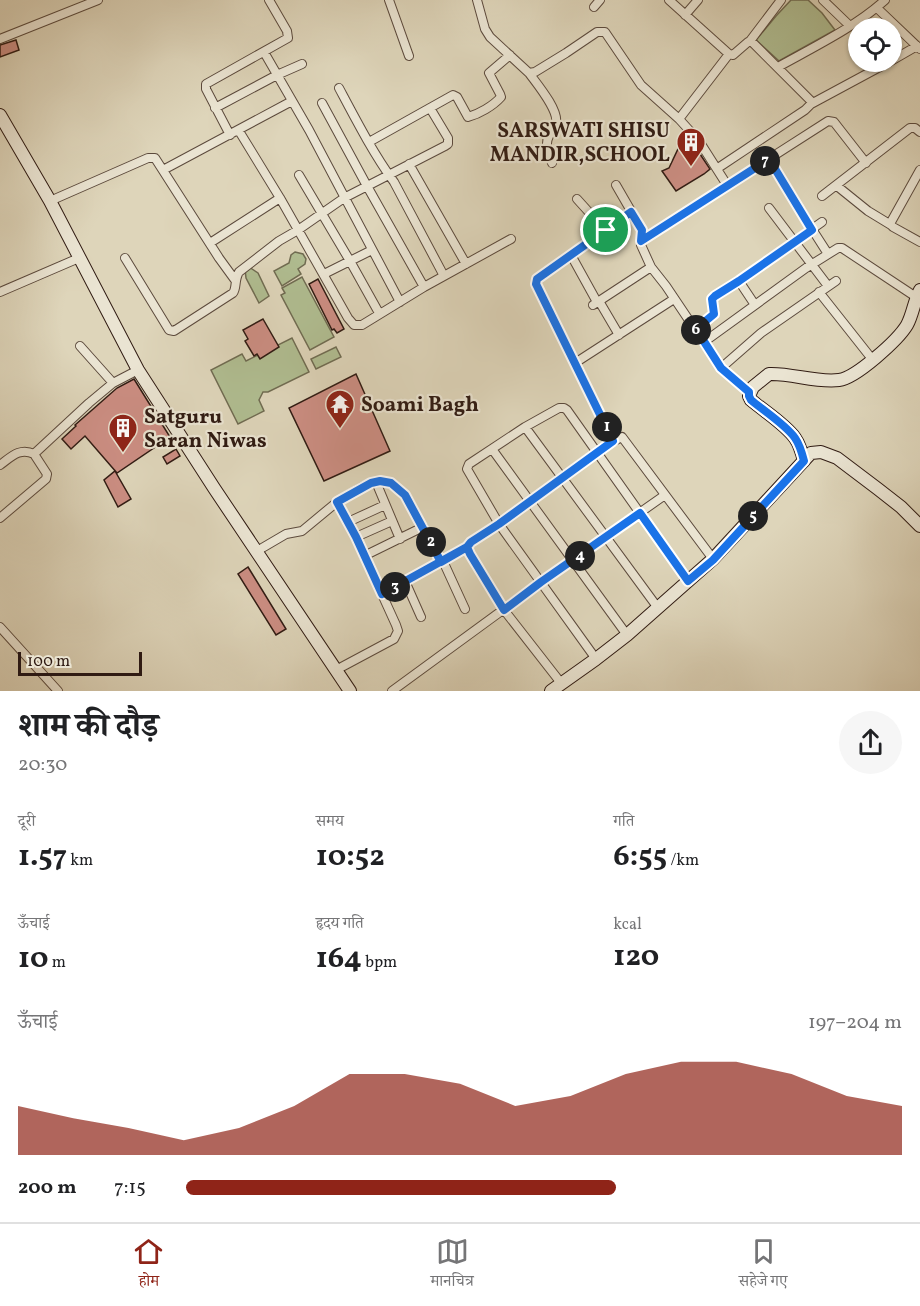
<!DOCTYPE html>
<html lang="hi">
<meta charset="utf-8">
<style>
body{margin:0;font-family:Vollkorn,"Noto Serif Devanagari",serif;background:#f6f6f6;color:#202124;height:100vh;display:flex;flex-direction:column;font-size:22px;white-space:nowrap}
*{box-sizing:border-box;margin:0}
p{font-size:20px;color:#757577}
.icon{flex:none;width:33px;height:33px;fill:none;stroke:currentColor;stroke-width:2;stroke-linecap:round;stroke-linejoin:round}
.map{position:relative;height:691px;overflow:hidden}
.details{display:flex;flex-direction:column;background:#fff;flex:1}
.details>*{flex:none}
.fabs{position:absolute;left:848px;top:18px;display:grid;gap:12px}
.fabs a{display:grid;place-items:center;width:54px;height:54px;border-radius:50%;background:#fff;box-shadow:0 2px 4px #0004;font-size:30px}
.scale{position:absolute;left:18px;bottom:15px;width:124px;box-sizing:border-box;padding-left:6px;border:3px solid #301b13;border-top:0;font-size:16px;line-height:21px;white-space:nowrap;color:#301b13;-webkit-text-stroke:4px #eae4d2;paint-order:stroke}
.pin{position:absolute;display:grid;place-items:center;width:51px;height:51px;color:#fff;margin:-26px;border:3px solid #fff;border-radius:50%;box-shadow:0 2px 6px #0007}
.km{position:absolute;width:30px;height:30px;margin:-15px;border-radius:50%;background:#222;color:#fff;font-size:16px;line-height:30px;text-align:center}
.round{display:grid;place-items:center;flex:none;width:63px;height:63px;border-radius:32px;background:#f6f6f6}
.headline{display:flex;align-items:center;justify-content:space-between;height:102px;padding:0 18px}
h1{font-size:33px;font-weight:700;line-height:45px}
.stats{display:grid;grid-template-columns:repeat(3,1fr);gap:9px;height:102px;padding:6px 18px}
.stats div{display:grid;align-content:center}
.stats b{font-size:30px;font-weight:700}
.stats small{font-size:16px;font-weight:400}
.stats p{font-size:16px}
.chart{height:168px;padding:12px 18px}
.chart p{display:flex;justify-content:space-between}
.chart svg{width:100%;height:108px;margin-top:6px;fill:#8f2418;opacity:.7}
ul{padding:0 18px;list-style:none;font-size:20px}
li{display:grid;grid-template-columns:96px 72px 1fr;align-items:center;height:45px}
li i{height:15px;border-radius:8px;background:#8f2418}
.tab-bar{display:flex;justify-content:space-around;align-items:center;height:84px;border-top:2px solid #e0e0e0;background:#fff;font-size:16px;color:#757577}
.tab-bar a{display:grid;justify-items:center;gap:3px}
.tab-bar .selected{color:#8f2418}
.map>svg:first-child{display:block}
</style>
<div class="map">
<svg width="920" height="691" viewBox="0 0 920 691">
<rect width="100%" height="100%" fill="#ded5ba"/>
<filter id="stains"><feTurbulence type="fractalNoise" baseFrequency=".00333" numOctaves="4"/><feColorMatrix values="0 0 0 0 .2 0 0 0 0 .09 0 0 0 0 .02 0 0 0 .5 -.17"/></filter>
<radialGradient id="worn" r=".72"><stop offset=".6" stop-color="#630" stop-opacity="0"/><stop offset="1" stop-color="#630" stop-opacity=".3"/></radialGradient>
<path fill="#b0bd91" stroke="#706c52" stroke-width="1.5" d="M791,0h17l14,13 13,17 -56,31 -23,-21 20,-24z
M295,252l8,2 3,5 -1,5 -7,5 3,5 -19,12 -8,-15 15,-8 2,-8z
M249,267l9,6 11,23 -10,7 -13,-25 -1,-9z
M302,277l32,60 -24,13 -29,-55 4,-2 -3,-5z
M292,338l17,34 -41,20h-5l-4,8 5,11 -26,13 -27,-54 31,-16 4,7z
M336,347l5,10 -25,12 -5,-10z"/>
<path fill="#cc8e83" stroke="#301b13" stroke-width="1.5" d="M16,40l3,10 -19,7v-12z
M694,145l16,24 -6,5 -28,17 -14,-20 7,-3 9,-19z
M318,279l26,50 -7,4 -3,-4 -2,1 -23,-46z
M263,319l16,28 -19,12 -3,-5 -3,2 -9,-15 3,-2 -5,-9z
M356,374l34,77 -66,30 -35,-73z
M134,379l36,58 -53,36 -32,-37 -14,13 -9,-10 14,-13 -1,-1 42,-37z
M176,449l4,7 -13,8 -4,-7z
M115,471l16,28 -13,8 -14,-27z
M248,567l38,62 -10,6 -38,-61z"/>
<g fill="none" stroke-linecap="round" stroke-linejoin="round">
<g stroke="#5c4a3d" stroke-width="10">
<path id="street" d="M389,0l20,56
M477,0l8,29 5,8 39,36 6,-1 31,-19 31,-21h8l36,53 38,34 20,22 28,44
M669,0l60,54 4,1 15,-13h4l59,59v3l-6,6 -87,58
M823,0l27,26
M594,7l6,-7
M877,8l43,41
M685,15l13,-15
M0,39l98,-39
M750,41l31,-41
M264,52l45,78 91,172
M891,61l26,-15
M778,67c34,-19 79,-41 107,-67
M529,73c8,11 30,37 27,50 -1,5 -5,9 -7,13 -5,9 0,19 3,27
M339,88c17,32 34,65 55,94l50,94
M322,103l45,83 57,101
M811,104l78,-42
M215,108l62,-33 25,-11
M679,119l50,-65
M239,131l41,67 68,120 6,7h8l62,-38 87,-48
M230,135l-24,-46v-5l82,-46 -1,-7 -18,-31
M369,142l84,-47 4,2 11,20c11,-3 25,-11 33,-20l-1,-3 -11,-21 21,-18
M769,159l43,70 16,25
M409,164l57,100
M163,170l129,-69
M920,170l-29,52v3l2,2 27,15
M299,175l51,86 29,52
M616,185l26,45 -1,15 10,22 15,19 55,82 28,24
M837,186l31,25 23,14
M822,196l88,-68h5l5,4
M577,199l28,31
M50,201l98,-43h7l64,100 16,22
M769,208l59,78
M641,241l187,-120 6,1 32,41
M210,243l70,-45
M571,255l26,47
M125,258l44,72 5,1 59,-38c4,-5 1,-13 6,-21l40,-31 19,-11 46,-32 101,-52 3,-2v-6l-18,-30
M324,274l48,-24
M739,281l16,24
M0,292l79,-34
M819,292l53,67
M599,301l20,34
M593,305l58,-38
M695,329l19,-15 -2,-15 3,-3 24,-15 83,-59
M704,342l102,-74 32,-20h4l74,49
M80,346l33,37
M575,363l99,-64
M721,368l40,-35 75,-52
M525,427l34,-19h5l3,2 121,171
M613,441l-77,-157 1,-5 94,-67
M492,449l135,186
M0,465c11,-8 20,-18 34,-11
M376,482l24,57
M0,518l46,-39 1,-5 -13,-20 55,-51 24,-20 25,-13
M348,522l37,-17
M356,537l36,-16
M257,551l29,-17 16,-3 35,-29 25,-15 9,-4 9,-2 11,2 15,13 35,66
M364,556l59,-29
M443,561l22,48
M405,581l16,36
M382,594l85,-47
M0,627l58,64
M596,659l-97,-135 -32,-55 2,-5 56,-37 133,181
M336,670l58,-31 4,-8 -2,-6 -40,-88 -19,-35
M561,683l-57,-73 -34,-56 -3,-7 4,-5 28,-18 109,-80 14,-7 91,122
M392,691l149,-109 124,-87"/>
</g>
<g stroke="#301b13" stroke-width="14">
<path id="secondary" d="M0,115l50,86 88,169 76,118 136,203
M804,461c-2,-8 -4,-16 -9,-23 -9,-13 -31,-27 -44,-38l-2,-4 4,-9 16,-13c23,-1 47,9 70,6 17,-2 59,-40 68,-55 6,-11 7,-24 13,-35
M551,691l45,-32 31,-24 86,-76 98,-106 10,-1 16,6 41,31 23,18 19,19"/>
</g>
<use href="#street" stroke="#eae4d2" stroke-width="8"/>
<use href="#secondary" stroke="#eae4d2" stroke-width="12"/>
</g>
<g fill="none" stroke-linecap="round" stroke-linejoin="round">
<g stroke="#fff" stroke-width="12">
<path id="route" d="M606,230l-69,49 -1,5 77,157 -114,83 -28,18 -4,5 -26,15 -36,-67 -14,-12 -11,-2 -9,2 -34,19 19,35 26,57 85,-47 3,7 34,56 37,-28 99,-69 48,68 25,-21 91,-99c-2,-8 -4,-16 -9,-23 -9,-13 -31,-27 -44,-38l-2,-4v-4l-28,-24 -25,-39 18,-15 -2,-15 3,-3 24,-15 73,-51 -43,-71 -128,82 1,-11 -11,-18 -25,18"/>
</g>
<use href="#route" stroke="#1a73e8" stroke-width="8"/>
</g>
<defs>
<g id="building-pin" transform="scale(1.5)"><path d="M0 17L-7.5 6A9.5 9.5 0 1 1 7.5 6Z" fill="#8f2418" stroke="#eae4d2"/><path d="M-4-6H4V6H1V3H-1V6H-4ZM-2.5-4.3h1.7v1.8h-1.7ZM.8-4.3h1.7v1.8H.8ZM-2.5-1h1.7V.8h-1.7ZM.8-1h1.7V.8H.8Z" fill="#fff"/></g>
<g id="temple-pin" transform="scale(1.5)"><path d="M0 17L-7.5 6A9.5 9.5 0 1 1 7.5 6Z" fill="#8f2418" stroke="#eae4d2"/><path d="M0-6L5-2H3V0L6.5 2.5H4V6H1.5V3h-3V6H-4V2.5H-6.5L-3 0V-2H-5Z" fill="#fff"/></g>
</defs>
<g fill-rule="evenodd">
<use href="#building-pin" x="691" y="142"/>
<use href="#temple-pin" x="340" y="404"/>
<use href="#building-pin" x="123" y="428"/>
</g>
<g text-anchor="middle" stroke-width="4.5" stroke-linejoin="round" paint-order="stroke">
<g font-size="21" font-weight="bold" fill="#301b13" stroke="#eae4d2" text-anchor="start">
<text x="670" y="137" text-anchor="end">SARSWATI SHISU<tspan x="670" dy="24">MANDIR,SCHOOL</tspan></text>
<text x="361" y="411">Soami Bagh</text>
<text x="144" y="423">Satguru<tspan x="144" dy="24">Saran Niwas</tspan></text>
</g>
</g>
<rect width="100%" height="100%" filter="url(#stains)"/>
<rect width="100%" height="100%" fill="url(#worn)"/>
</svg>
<div class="fabs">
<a><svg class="icon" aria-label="locate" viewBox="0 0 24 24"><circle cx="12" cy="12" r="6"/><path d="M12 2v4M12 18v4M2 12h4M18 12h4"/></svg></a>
</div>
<div class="scale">100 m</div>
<div class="pin" style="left:606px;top:230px;background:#1e9e55"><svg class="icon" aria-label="arrive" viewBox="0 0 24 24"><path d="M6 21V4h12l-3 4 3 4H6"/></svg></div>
<b class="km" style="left:607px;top:427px">1</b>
<b class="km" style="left:431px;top:542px">2</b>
<b class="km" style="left:395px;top:587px">3</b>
<b class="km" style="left:580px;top:556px">4</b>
<b class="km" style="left:753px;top:516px">5</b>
<b class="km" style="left:696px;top:330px">6</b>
<b class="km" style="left:765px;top:161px">7</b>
</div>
<section class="details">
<div class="headline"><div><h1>शाम की दौड़</h1><p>20:30</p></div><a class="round"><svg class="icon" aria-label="share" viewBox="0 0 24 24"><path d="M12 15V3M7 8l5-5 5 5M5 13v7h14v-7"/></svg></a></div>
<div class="stats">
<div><p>दूरी</p><b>1.57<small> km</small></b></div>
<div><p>समय</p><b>10:52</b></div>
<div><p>गति</p><b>6:55<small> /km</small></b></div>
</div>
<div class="stats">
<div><p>ऊँचाई</p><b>10<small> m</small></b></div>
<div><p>हृदय गति</p><b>164<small> bpm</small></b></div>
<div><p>kcal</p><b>120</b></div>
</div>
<div class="chart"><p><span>ऊँचाई</span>197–204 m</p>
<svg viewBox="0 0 160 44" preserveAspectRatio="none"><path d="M0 44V24L10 29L20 33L30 38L40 33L50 24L60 11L70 11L80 15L90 24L100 20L110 11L120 6L130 6L140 11L150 20L160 24V44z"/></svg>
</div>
<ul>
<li><b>200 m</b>7:15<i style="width:60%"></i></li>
</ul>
</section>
<nav class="tab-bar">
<a class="selected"><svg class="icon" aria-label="home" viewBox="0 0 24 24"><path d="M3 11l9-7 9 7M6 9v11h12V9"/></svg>होम</a>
<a><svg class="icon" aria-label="map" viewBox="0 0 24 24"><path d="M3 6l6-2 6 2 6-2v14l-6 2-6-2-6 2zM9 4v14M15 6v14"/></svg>मानचित्र</a>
<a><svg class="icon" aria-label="saved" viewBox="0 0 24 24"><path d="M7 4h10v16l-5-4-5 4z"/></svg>सहेजे गए</a>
</nav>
